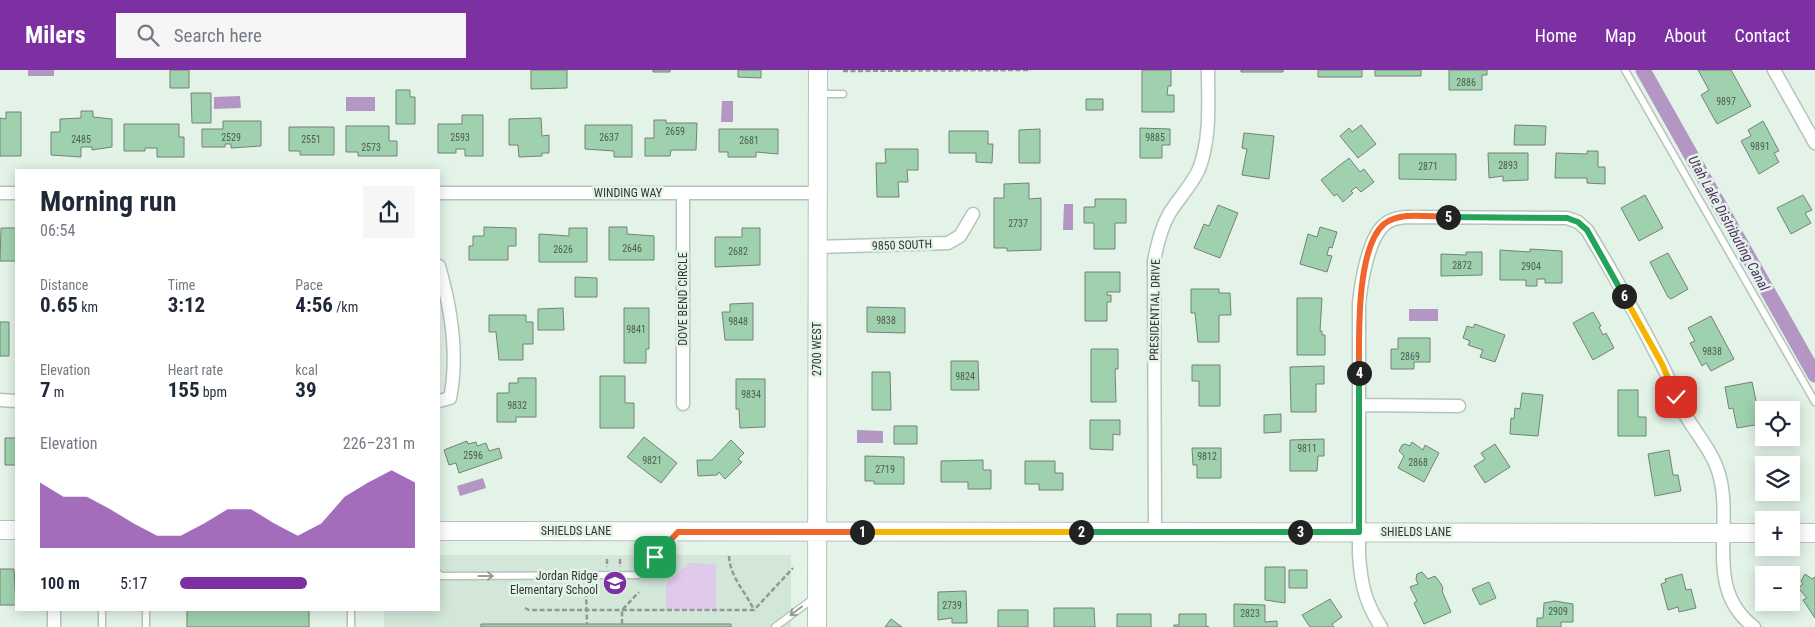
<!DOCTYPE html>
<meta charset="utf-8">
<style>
body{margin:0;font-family:"Roboto Condensed",sans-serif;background:#f6f6f7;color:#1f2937;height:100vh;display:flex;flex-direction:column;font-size:19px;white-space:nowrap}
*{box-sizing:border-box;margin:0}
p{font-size:16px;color:#747a83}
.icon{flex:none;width:28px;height:28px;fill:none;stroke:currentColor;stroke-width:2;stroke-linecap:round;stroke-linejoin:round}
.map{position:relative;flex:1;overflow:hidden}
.drawer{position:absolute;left:15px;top:99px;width:425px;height:442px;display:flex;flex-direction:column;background:#fff;border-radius:0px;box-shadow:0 2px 12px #0003}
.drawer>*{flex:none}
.fabs{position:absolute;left:1755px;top:331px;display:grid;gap:10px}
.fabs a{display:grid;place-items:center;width:45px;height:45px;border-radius:0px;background:#fff;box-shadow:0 2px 12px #0003;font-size:25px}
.pin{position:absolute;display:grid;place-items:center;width:42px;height:42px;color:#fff;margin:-21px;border-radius:10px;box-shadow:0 2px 8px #0006}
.km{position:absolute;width:25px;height:25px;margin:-12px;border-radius:50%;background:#222;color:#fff;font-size:14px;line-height:25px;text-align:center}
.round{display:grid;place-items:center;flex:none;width:52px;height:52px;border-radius:0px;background:#f6f6f7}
.overview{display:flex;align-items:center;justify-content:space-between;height:85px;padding:0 25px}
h1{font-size:28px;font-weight:700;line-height:38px}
.stats{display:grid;grid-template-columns:repeat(3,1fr);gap:8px;height:85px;padding:5px 25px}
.stats div{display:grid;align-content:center}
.stats b{font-size:21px;font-weight:700}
.stats small{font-size:14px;font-weight:400}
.stats p{font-size:14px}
.chart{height:140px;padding:10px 25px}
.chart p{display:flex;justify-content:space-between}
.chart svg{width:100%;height:90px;margin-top:5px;fill:#7d30a1;opacity:.7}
ul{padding:0 25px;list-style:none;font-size:16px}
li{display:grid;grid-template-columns:80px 60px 1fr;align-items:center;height:38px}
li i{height:12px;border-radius:6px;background:#7d30a1}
header{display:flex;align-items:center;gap:30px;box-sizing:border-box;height:70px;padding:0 25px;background:#7d30a1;color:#fff}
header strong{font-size:24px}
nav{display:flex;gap:28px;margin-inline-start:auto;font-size:18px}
.search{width:350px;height:45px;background:#f6f6f7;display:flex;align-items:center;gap:12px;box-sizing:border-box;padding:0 18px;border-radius:0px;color:#747a83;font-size:19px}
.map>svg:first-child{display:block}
</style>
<header>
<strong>Milers</strong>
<div class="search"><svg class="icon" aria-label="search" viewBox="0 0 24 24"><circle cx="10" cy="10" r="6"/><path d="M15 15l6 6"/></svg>Search here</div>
<nav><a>Home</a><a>Map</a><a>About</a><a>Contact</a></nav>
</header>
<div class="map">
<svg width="1815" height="557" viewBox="0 0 1815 557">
<rect width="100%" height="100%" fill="#e3f3e8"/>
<path fill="#d2e7d8" d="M439,485h352v72h-407v-17h55z"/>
<path fill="#dfcaec" d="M689,493l27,1v46h-50v-26z"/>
<path fill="#b396c3" d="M28,0h26v6h-26z
M240,26l1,12 -27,1v-12z
M346,27h29v14h-29z
M722,31h11v21h-12z
M1064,134h9v26h-10z
M1409,239h29v12h-29z
M857,360l26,1v12h-26z
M483,408l3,10 -26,8 -3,-10z"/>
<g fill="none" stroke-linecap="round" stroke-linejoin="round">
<path stroke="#b396c3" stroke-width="15" d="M1643,0l172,305"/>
</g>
<path fill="#9fd1af" stroke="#748278" d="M170,0h19v18h-19z
M531,0h36v18l-36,1z
M653,0h17v2h-17z
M738,0h23v8l-23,-1z
M1142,0h29v16h-3l-1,9h7v17h-32z
M1241,0h42v2h-42z
M1318,0h44v7h-44z
M1375,0h46v6h-46z
M1449,0h38v5h-5v15h-33z
M1698,0h33l20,36 -34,18 -16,-29 8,-5z
M396,20h14v7h5v27h-19z
M191,23h20v30h-19z
M1086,29h17v11h-17z
M81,41h12v6l19,2v28l-20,3v-3h-11v10l-30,-2v-23h9v-13l21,-1z
M6,42h15v44h-21v-38l6,1z
M462,45h21v41h-18v-7h-9v4h-18v-29h24z
M541,48l1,18 7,-1v18h-7v3l-23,1 -1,-12h-9v-26z
M654,50h12v3h31l-1,27h-25l-1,6h-25v-18h9z
M223,51h38v25l-30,2v-4h-6v3h-23v-18h21z
M1763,51l16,30 -5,2 5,9 -20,12 -18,-33 10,-5 -3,-6z
M124,54h55v13h5v20h-27v-9h-12v3h-21z
M585,55h47v32h-18v-6l-29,-2z
M1361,55l15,19 -18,14 -18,-22 9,-8 3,4z
M1515,55l31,1 -1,19h-31z
M346,56h43v15h8v15h-39v-4h-12z
M289,57h45v28h-34v-4h-11z
M1140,58l30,1v16h-8v13h-22z
M719,59h59v25l-22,-2v5h-28v-5h-9z
M1040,59v34h-21v-33z
M949,61h39v13h5l-1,19 -16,-1v-9h-27z
M1244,63l30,3 -5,43 -27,-4 5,-26 -5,-1z
M885,79h33v21h-11l1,12h-10l1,15h-22l-1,-34h10z
M1587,81h11v16h7v17l-18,-1v-5h-32l1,-25 31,1z
M1488,83h40v27l-25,1v-5l-14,2z
M1399,84h57v26l-57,-1z
M1349,88l11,14 4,-3 10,13 -13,10 -5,-5 -5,4 2,2 -10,9 -6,-8 -3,2 -13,-16z
M1029,113v16l12,-1v52l-34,1v-3h-13v-50h10v-14z
M1645,125l18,33 -24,13 -18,-33z
M1803,125l9,15 -7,3 6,10 -20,11 -14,-26z
M1095,129h31v24h-11v26h-21v-26h-10v-16h11z
M1218,135l20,8 -18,45 -26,-10 10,-24 5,2z
M484,157l32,1v18h-8v14h-39v-14h4v-10h11z
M609,157h18v7l27,2v24h-45z
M1320,157l17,5 -5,16 -3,-1 -2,8 5,1 -5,16 -27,-8 8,-30 9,3z
M1,158h15v33h-16z
M569,158h18v34h-48v-28l30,2z
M742,158h18v37l-45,2v-30h27z
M1530,179l32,2v32h-17v-4h-8v7h-11v-6h-26v-30l30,2z
M1466,182h16v23l-41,1v-22l25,1z
M1668,183l20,36 -17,10 -3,-2 -18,-35z
M1085,202h35v20h-13v3h4v7h-4v19h-22z
M575,207l22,1v19h-22z
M1191,219h28v4h11l1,22h-12v27h-21l-3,-29h-4z
M1297,228h25l-2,33h2v4h3v20h-28z
M753,233v37h-28l-3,-28h8v-8z
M867,237l38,1v25l-38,-1z
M563,238l1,22h-26v-21z
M624,238h25v41h-3v14h-22z
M1593,242l8,14 -2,1 4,8 3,-2 8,15 -21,12 -20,-37z
M489,245h37v7h7v22h-10v16h-24l-3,-28h-7z
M1711,246l23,43 -23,12 -5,-8 -4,3 -12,-23 5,-2 -7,-13z
M0,252h9v34h-9z
M1475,254l30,11 -10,27 -15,-5 3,-7 -15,-5 2,-4 -7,-3 4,-12 6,2z
M1398,268h32v24h-16v7h-23v-20h7z
M1091,279h27v20h-3l1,33h-25z
M951,291h27l1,29h-28z
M1192,295h28v41h-21v-25h-7z
M1324,296v18h-8v28h-25l-1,-45z
M872,302h18l1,38h-19z
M600,306h25v27h9v25h-34z
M518,308h18v39h-20v5h-19v-29h12v-10h9z
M736,309h29v48l-25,1 -1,-19h-3z
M1752,312l9,42 -24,4 -4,-20 -4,1 -4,-22z
M1618,320h20v27h8v19h-28z
M1522,323l21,2 -5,41 -28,-2 1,-16 3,1 1,-11 5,1z
M1281,344v18l-17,1v-18z
M1090,350h30v15l-7,-1v16l-23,-1z
M894,356h23v18h-23z
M644,367l33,26 -16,20 -34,-26z
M5,368h11v27h-11z
M1324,369v17h-6l-1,15h-27v-31z
M731,370l13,13 -6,6 4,3 -17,17 -6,-7 -2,3 -19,1 -1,-16h15z
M467,371l1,3 8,-2 1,4 9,-3 3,8 10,-3 3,10 -43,15 -3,-10 -7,2 -5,-15z
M1412,372l11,8 2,-5 14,8 -15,29 -26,-14 6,-12 -5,-5 3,-6 3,-1 5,2z
M1495,374l15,23 -25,16 -11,-17 11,-7 -4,-6z
M1192,378h29v30h-24v-13h-4z
M1669,380l4,25h5l3,16 -26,5 -7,-42z
M865,386l39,1v27h-30v-3h-9z
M983,390v10h8v19h-23v-7h-27v-21z
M1025,391h30v12h8v17h-24v-6h-14z
M1760,409h4v13h26v6h-30z
M1265,497h20v36l-20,-3z
M0,499h14l2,36h-16z
M1289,500h18v18h-18z
M1422,502l6,7 7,-3 6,8 2,4 -1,3 9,21 -27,12 -10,-21 3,-2 -7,-14 8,-3 -2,-5 1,-5z
M1682,504l4,16 5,-1 5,19 -17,4 -1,-5 -10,3 -7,-26 5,-2 -1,-3z
M1805,504l7,5 3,-2v41l-12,-18 4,-2 -9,-10 5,-4 -2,-3z
M1489,512l7,16 -16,7 -8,-16z
M966,521l1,32h-15v-5l-14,2v-28z
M1330,529l12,18 -10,7 2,3h-24l-8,-12z
M1555,531l18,3v18h-12v5h-24v-9h6l1,-15z
M1234,534l31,1v17l12,-1v6h-43z
M1054,538h40l1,19h-41z
M187,540h122v17h-122z
M998,540h30v17h-30z
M1117,544h34v13h-34z
M1179,544h27v12l3,1h-35v-2h5z
M891,549l11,8h-17z
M481,554h250v3h-250z"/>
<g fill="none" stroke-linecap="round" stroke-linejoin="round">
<g stroke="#b5c4b9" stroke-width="9">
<path id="service" d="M1625,0l190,332
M820,24h23
M439,504l2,2 197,-1 37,-41
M102,540v17
M146,540v17
M351,557v-17
M775,557l39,-29"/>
</g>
<g stroke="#b5c4b9" stroke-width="15">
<path id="minor" d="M1774,0l41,73
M0,123h16
M439,123h379
M683,123v211
M817,177l131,-4 12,-7 13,-22
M439,196c12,42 20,88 11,132l-11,3
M0,330l16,1
M1359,335l100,1
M1155,462l-1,-271c3,-16 7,-33 15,-47 9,-15 23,-29 30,-45 12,-32 9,-66 9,-99
M54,540v17
M1381,557c-16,-25 -20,-43 -22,-72v-251c2,-21 9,-65 25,-79 6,-6 14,-7 22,-8l161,1 11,4 9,8c26,43 51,88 74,133 9,17 15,35 24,51 11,20 28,38 34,60 15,51 -16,115 35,153"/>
</g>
<g stroke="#b5c4b9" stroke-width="20">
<path id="secondary" d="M0,460h16
M439,461l1325,2
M1791,463h24
M817,557l1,-557"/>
</g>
<path stroke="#8f9a92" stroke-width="2.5" stroke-dasharray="5 2.5" stroke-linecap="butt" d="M843,1l188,-1
M729,486c1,21 16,35 25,54
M607,489v8
M620,489v8
M586,522l1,32
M525,538l4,2h225l39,-42
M622,554v-14l17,-18"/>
<use href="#service" stroke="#fff" stroke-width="6"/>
<use href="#minor" stroke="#fff" stroke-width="12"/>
<use href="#secondary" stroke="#fff" stroke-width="18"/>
</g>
<defs><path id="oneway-shaft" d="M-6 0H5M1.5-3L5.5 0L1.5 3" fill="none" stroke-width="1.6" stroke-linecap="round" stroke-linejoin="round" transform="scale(1.25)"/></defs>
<g stroke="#989c99">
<use href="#oneway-shaft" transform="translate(486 506)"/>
<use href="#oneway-shaft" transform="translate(796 541) rotate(143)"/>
</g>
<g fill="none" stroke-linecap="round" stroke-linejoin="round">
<g stroke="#fff" stroke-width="10">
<path id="split-1" d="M655,487l23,-25h184"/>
</g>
<g stroke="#fff" stroke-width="10">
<path id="split-2" d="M862,462h219"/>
</g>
<g stroke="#fff" stroke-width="10">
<path id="split-3" d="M1081,462h219"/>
</g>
<g stroke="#fff" stroke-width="10">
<path id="split-4" d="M1300,462h59v-159"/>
</g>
<g stroke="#fff" stroke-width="10">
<path id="split-5" d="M1359,303c0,-35 -3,-125 25,-149 16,-13 45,-7 64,-7"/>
</g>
<g stroke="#fff" stroke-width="10">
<path id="split-6" d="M1448,147l119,1 11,4 9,8 37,66"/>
</g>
<g stroke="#fff" stroke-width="10">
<path id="split-7" d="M1624,226l38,68 14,33"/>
</g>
<use href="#split-1" stroke="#f0652b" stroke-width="6"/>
<use href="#split-2" stroke="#f5b400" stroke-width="6"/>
<use href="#split-3" stroke="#22a559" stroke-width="6"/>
<use href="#split-4" stroke="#22a559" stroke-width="6"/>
<use href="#split-5" stroke="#f0652b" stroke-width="6"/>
<use href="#split-6" stroke="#22a559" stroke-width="6"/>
<use href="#split-7" stroke="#f5b400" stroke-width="6"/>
</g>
<defs>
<g id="school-disc" transform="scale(1.25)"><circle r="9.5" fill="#7d30a1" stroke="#e3f3e8"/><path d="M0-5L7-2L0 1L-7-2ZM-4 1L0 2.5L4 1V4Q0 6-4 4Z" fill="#fff"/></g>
</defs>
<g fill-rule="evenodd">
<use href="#school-disc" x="615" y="513"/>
</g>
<g text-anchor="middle" stroke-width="5" stroke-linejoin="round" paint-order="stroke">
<g font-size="10" fill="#4d5e52">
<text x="1466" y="16">2886</text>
<text x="1726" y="35">9897</text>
<text x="675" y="65">2659</text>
<text x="231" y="71">2529</text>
<text x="460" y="71">2593</text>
<text x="609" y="71">2637</text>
<text x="1155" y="71">9885</text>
<text x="81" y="73">2485</text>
<text x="311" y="73">2551</text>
<text x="749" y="74">2681</text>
<text x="1760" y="80">9891</text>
<text x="371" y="81">2573</text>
<text x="1508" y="99">2893</text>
<text x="1428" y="100">2871</text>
<text x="1018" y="157">2737</text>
<text x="632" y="182">2646</text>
<text x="563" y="183">2626</text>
<text x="738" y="185">2682</text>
<text x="1462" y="199">2872</text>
<text x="1531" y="200">2904</text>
<text x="886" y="254">9838</text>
<text x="738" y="255">9848</text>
<text x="636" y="263">9841</text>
<text x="1712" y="285">9838</text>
<text x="1410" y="290">2869</text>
<text x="965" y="310">9824</text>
<text x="751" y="328">9834</text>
<text x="517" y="339">9832</text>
<text x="1307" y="382">9811</text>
<text x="473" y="389">2596</text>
<text x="1207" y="390">9812</text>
<text x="652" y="394">9821</text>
<text x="1418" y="396">2868</text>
<text x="885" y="403">2719</text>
<text x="952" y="539">2739</text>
<text x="1558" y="545">2909</text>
<text x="1250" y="547">2823</text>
</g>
<g font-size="12" fill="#323833" stroke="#e3f3e8">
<text x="628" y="127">WINDING WAY</text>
<text transform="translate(902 175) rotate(-2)" y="4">9850 SOUTH</text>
<text transform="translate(683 229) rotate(-90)" y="4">DOVE BEND CIRCLE</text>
<text transform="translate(1155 240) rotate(-89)" y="4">PRESIDENTIAL DRIVE</text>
<text transform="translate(817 279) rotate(-90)" y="4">2700 WEST</text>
<text x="576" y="465">SHIELDS LANE</text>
<text x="1416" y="466">SHIELDS LANE</text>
</g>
<g font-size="12" fill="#323833" stroke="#e3f3e8" text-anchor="end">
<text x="598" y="510">Jordan Ridge<tspan x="598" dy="14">Elementary School</tspan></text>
</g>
<g font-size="14" font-style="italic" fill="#532d66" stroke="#e3f3e8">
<text transform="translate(1729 153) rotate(61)" y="5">Utah Lake Distributing Canal</text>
</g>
</g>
</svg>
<div class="fabs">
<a><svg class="icon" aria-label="locate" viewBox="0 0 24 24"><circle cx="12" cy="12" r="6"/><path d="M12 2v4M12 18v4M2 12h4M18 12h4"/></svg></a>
<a><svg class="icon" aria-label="layers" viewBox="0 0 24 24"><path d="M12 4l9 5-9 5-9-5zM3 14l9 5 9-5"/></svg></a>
<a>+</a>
<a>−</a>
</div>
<div class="pin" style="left:655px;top:487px;background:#1e9e55"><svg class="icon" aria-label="arrive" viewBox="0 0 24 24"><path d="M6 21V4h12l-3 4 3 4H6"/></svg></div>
<div class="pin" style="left:1676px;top:327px;background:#d93025"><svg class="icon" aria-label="check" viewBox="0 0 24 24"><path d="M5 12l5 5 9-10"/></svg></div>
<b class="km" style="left:862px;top:462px">1</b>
<b class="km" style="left:1081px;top:462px">2</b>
<b class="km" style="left:1300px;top:462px">3</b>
<b class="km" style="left:1359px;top:303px">4</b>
<b class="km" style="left:1448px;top:147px">5</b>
<b class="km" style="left:1624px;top:226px">6</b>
<section class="drawer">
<div class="overview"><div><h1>Morning run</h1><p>06:54</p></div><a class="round"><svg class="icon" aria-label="share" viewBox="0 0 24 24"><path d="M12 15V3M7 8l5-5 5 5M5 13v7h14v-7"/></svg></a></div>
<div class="stats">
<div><p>Distance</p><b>0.65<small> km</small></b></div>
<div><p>Time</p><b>3:12</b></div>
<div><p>Pace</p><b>4:56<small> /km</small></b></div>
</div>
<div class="stats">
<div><p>Elevation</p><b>7<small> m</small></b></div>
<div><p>Heart rate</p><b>155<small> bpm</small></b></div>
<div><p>kcal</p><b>39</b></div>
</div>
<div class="chart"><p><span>Elevation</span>226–231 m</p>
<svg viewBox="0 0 160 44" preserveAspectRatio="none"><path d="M0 44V12L10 19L20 19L30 25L40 32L50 38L60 38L70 32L80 25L90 25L100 32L110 38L120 32L130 19L140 12L150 6L160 12V44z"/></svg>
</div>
<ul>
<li><b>100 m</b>5:17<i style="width:54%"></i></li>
</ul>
</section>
</div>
